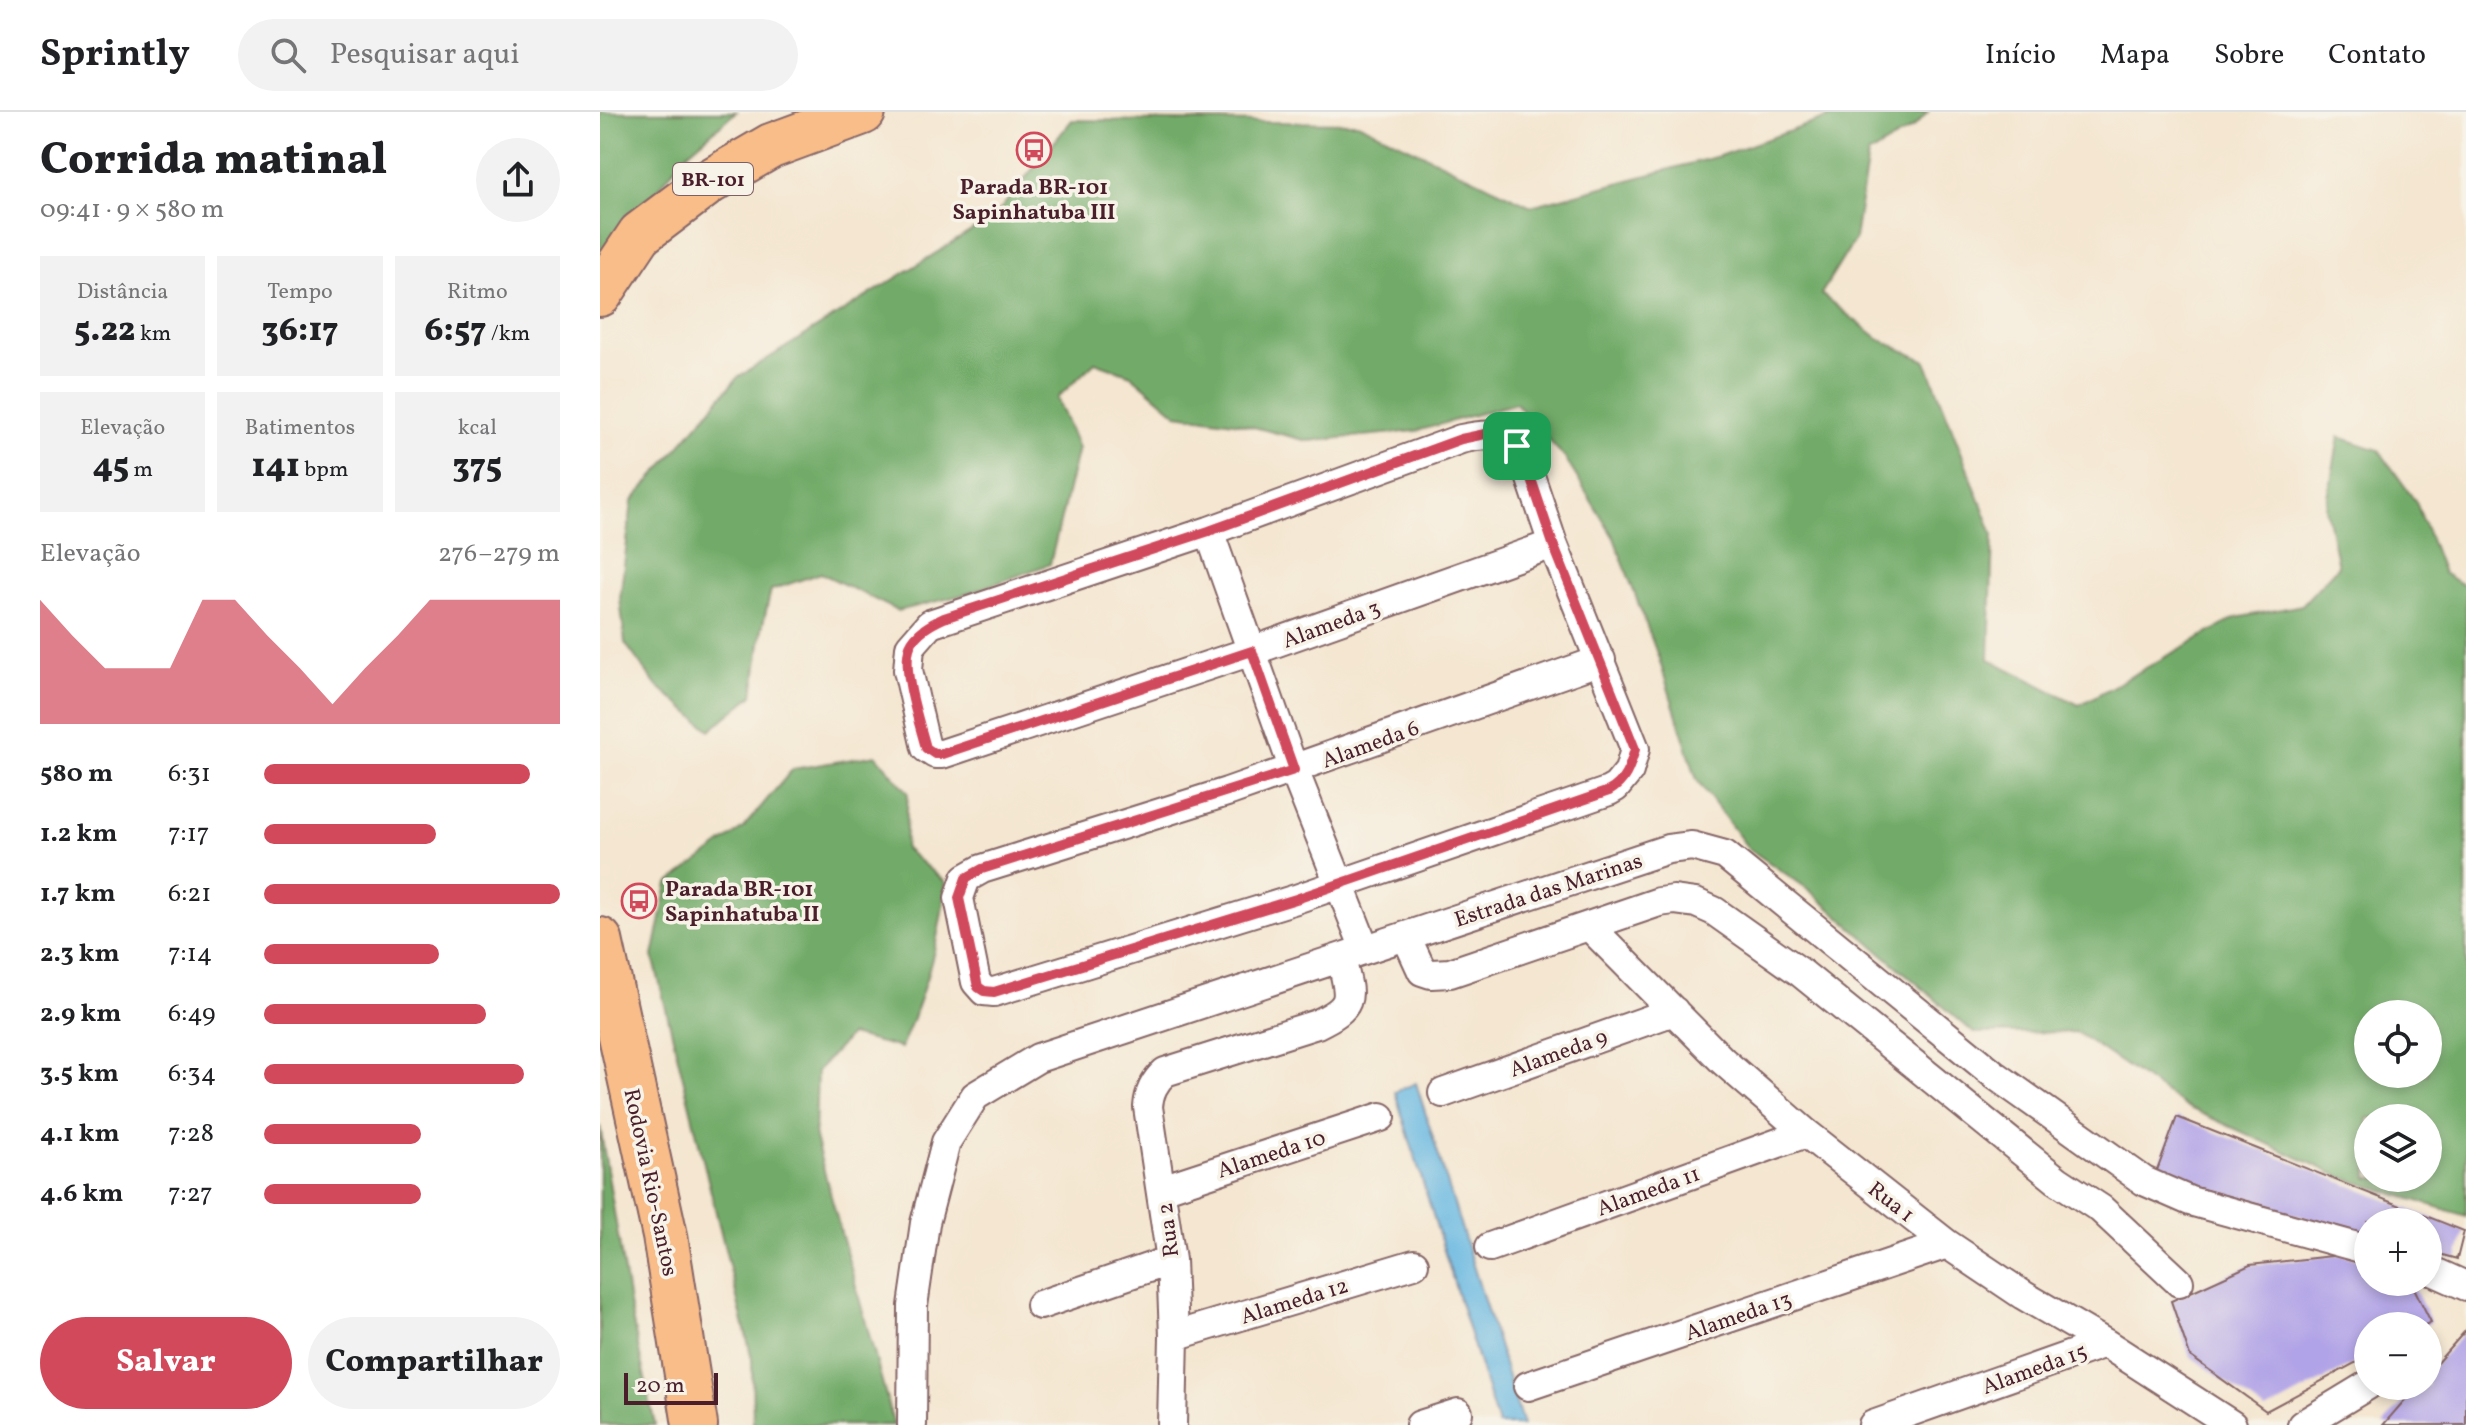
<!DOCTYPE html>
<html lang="pt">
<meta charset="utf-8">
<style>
body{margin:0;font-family:Vollkorn,serif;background:#f2f2f2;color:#202124;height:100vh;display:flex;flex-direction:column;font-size:30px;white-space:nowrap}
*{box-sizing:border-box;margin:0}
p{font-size:26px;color:#757577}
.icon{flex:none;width:44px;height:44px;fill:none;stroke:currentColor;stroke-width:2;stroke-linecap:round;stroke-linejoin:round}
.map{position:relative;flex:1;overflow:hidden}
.details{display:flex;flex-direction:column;background:#fff;width:600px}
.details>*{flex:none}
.fabs{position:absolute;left:1754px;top:888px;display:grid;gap:16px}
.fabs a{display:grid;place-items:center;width:88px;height:88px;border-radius:50%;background:#fff;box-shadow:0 4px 12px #0003;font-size:40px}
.scale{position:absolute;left:24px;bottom:20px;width:94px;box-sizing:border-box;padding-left:8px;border:4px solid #4a1f2b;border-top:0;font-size:22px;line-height:28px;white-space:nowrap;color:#4a1f2b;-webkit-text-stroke:6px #f7f3e8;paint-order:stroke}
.pin{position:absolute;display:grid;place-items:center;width:68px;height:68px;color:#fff;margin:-34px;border-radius:16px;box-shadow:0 4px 12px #0006}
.round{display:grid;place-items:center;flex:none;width:84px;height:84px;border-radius:42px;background:#f2f2f2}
.summary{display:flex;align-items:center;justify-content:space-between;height:136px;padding:0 40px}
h1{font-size:44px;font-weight:800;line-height:60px}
.metrics{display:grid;grid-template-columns:repeat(3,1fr);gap:12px;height:136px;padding:8px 40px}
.metrics div{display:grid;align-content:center;border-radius:0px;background:#f2f2f2;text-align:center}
.metrics b{font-size:34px;font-weight:800}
.metrics small{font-size:22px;font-weight:400}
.metrics p{font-size:22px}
.chart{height:224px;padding:16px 40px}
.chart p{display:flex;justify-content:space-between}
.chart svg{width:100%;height:144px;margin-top:8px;fill:#d1495b;opacity:.7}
.primary-button{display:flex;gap:16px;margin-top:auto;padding:16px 40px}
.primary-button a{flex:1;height:92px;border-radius:48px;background:#d1495b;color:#fff;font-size:32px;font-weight:800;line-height:92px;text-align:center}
.primary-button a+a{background:#f2f2f2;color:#202124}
ul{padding:0 40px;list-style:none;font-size:26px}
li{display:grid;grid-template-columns:128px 96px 1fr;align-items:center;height:60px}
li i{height:20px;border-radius:10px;background:#d1495b}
header{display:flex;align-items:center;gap:48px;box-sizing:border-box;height:112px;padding:0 40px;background:#fff;border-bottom:2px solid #e0e0e0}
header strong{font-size:38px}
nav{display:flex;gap:44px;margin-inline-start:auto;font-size:28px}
.search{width:560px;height:72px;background:#f2f2f2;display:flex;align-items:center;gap:20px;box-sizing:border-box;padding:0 28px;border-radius:44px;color:#757577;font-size:30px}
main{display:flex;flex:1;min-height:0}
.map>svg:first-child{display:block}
</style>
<header>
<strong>Sprintly</strong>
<div class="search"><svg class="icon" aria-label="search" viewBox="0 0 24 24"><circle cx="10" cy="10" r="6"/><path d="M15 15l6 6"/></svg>Pesquisar aqui</div>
<nav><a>Início</a><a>Mapa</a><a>Sobre</a><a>Contato</a></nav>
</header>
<main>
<section class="details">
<div class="summary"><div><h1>Corrida matinal</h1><p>09:41 · 9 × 580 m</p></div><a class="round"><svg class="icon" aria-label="share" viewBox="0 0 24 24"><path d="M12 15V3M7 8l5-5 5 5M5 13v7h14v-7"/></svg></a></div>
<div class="metrics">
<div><p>Distância</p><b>5.22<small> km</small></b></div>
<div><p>Tempo</p><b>36:17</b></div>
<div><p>Ritmo</p><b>6:57<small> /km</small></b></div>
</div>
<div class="metrics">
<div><p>Elevação</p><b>45<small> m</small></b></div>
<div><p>Batimentos</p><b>141<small> bpm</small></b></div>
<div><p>kcal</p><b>375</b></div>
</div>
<div class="chart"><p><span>Elevação</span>276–279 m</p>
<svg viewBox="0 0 160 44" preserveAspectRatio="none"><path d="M0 44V6L10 17L20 27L30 27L40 27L50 6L60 6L70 17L80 27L90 38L100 27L110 17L120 6L130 6L140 6L150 6L160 6V44z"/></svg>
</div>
<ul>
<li><b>580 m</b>6:31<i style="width:90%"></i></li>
<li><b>1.2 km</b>7:17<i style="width:58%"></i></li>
<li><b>1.7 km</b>6:21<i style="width:100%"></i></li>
<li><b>2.3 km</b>7:14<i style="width:59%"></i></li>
<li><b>2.9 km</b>6:49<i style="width:75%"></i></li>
<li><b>3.5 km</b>6:34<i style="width:88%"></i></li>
<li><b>4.1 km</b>7:28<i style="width:53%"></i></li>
<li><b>4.6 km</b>7:27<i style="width:53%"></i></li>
</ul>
<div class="primary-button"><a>Salvar</a><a>Compartilhar</a></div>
</section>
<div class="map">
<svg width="1866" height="1313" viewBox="0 0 1866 1313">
<rect width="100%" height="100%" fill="#f7f3e8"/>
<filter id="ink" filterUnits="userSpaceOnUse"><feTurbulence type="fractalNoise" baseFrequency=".0125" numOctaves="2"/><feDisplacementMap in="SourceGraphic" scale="16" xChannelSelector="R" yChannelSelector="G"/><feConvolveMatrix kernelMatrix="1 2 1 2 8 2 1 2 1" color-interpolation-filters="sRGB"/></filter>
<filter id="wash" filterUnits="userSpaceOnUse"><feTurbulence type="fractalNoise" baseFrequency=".006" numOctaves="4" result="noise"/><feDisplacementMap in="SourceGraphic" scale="32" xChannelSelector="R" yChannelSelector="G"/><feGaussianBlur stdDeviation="1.8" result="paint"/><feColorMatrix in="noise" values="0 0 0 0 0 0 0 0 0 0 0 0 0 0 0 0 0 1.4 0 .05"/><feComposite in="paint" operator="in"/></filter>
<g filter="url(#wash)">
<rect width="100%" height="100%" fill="#f4e6d0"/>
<path fill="#72ab69" stroke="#5e654a" stroke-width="2" fill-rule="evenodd" d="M0,0h136l-53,45 -83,108z
M1244,0h84l-14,15 -46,28 -13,84 -34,55 58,45 47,22 67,173 -4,125 90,46 157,-87 66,-13 36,-39 -12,-58 13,-71 40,13 37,52 27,71 23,14v629l-125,-39 -156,-71 -109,-74 -102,1 -166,-144 -60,-41 -51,-68 -38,-121 -45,-121 -49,-80 -49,-55 -99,28 -109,10 -74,-19 -57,-8 -46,-39 -36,-13 -38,36 21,50 -28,116 -84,30 -68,17 -77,-38 -50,17 -9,38 -9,67 -43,35 -55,-46 -30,-41 -5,-45 12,-96 105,-124 258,-162 77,-96 286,3 173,83 188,-50zM1828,902v60h-60v-60zM1828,1006v60h-60v-60z
M276,643l32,37 -3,57 41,34c-6,58 -22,111 -45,165l-51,-13 -33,36 -2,67 79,287h-141l-1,-66 -99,-403 15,-72 75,-56 50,-59z
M0,1014l30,183 25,116h-54l-1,-6z"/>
<path fill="#66b7e1" stroke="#586b86" stroke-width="2" d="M816,971l107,342h-25l-103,-333z"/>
<g id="blocks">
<path fill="#b1a3e7" d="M1577,1005l287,114 -7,28 -29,-8v-29h-60v13l-213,-59z
M1741,1143l27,5v22h43l20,40 -8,4h-55v30l-102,55 -76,-55 -19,-55 79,-36z
M1866,1218v95h-83l34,-39h11v-13z"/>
</g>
</g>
<g filter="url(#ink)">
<use href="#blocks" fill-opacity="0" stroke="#866565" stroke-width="2"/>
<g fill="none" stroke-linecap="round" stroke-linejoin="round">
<g stroke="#866565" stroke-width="32">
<path id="minor" d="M609,419l85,239 71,179
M953,432l-301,107 -310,103h-7l-9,-6 -18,-78 2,-23 20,-23 279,-93 252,-92c27,-6 47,-8 63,19l29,86 82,205 -6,22 -13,16 -7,4 -313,108 -302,93 -10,-1 -8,-9 -17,-84 7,-20 16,-9 245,-77 374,-132
M990,815l133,134 83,72 141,111 76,51 82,48 127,82
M806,824l16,35 9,3 19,-1 209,-71 15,-2 22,3 18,8 86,61 257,208 44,29 78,73
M843,981l231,-82
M562,1077l219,-72
M890,1135l316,-114
M1828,1157l38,17
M440,1193l131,-45
M574,1224l240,-72
M928,1274l419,-142
M312,1313l1,-119 12,-83 21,-81 29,-46 63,-38 630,-209 24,-3 33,9 270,220 149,106 46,20 178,49
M572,1313l2,-89 -3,-76 -23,-153c1,-15 6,-25 17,-35l152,-48c40,-19 33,-27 24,-66
M820,1313l38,-12
M1273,1313l232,-82
M1702,1313l66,-40"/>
</g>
<g stroke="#866565" stroke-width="48">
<path id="trunk" d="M0,182l40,-60 69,-52 62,-36 92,-34
M0,828l65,296 30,189"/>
</g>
<use href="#minor" stroke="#fff" stroke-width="28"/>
<use href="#trunk" stroke="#f8bd89" stroke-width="44"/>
</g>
</g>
<g fill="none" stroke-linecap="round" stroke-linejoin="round" filter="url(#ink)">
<g stroke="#fff" stroke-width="16">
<path id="route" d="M885,322c19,4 29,7 39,24l29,86 82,205c-5,17 -9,33 -26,42l-313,108 -302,93 -10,-1 -6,-4 -19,-89 7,-20 16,-9 312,-99 -42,-119 -310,103h-7l-9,-6c-6,-24 -25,-78 -16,-102 6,-14 21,-22 34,-28l265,-87 252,-92z"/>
</g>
<use href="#route" stroke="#d1495b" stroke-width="10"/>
</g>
<defs>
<g id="bus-ring" transform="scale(1.8)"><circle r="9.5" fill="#f7f3e8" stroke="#d1495b" stroke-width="1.5"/><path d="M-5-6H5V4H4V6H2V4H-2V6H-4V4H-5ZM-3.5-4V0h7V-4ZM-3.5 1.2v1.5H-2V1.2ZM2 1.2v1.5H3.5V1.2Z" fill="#d1495b"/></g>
</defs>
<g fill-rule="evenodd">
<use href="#bus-ring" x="434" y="38"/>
<use href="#bus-ring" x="39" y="789"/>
</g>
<g text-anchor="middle" stroke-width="7" stroke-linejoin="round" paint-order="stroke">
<rect fill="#f7f3e8" stroke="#7e5f64" stroke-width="2" x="73" y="51" width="80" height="32" rx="6"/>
<g font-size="20" font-weight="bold" fill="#4a1f2b">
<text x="113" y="74">BR-101</text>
</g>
<g font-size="22" font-weight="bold" fill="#4a1f2b" stroke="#f7f3e8">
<text x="434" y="82">Parada BR-101<tspan x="434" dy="25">Sapinhatuba III</tspan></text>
<text x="65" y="784" text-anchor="start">Parada BR-101<tspan x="65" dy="25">Sapinhatuba II</tspan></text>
</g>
<g font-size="22" fill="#4a1f2b" stroke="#f7f3e8">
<text transform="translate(731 511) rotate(-20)" y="8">Alameda 3</text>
<text transform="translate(770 631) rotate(-20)" y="8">Alameda 6</text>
<text transform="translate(948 777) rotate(-18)" y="8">Estrada das Marinas</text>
<text transform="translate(958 940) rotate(-20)" y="8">Alameda 9</text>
<text transform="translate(671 1041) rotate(-18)" y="8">Alameda 10</text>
<text transform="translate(52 1070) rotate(78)" y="8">Rodovia Rio-Santos</text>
<text transform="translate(1048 1078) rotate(-20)" y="8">Alameda 11</text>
<text transform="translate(1292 1089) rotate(38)" y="8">Rua 1</text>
<text transform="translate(567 1118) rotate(-97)" y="8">Rua 2</text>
<text transform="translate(694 1188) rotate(-17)" y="8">Alameda 12</text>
<text transform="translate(1138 1203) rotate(-19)" y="8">Alameda 13</text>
<text transform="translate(1434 1256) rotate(-20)" y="8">Alameda 15</text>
</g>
</g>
</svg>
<div class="fabs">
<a><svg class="icon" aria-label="locate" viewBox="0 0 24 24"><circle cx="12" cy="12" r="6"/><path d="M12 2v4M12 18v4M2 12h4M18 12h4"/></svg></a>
<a><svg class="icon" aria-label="layers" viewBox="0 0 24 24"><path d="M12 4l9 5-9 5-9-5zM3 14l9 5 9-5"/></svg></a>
<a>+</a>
<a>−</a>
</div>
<div class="scale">20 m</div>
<div class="pin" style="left:917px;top:334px;background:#1e9e55"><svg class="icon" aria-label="arrive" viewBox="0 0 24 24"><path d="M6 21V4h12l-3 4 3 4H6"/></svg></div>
</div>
</main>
